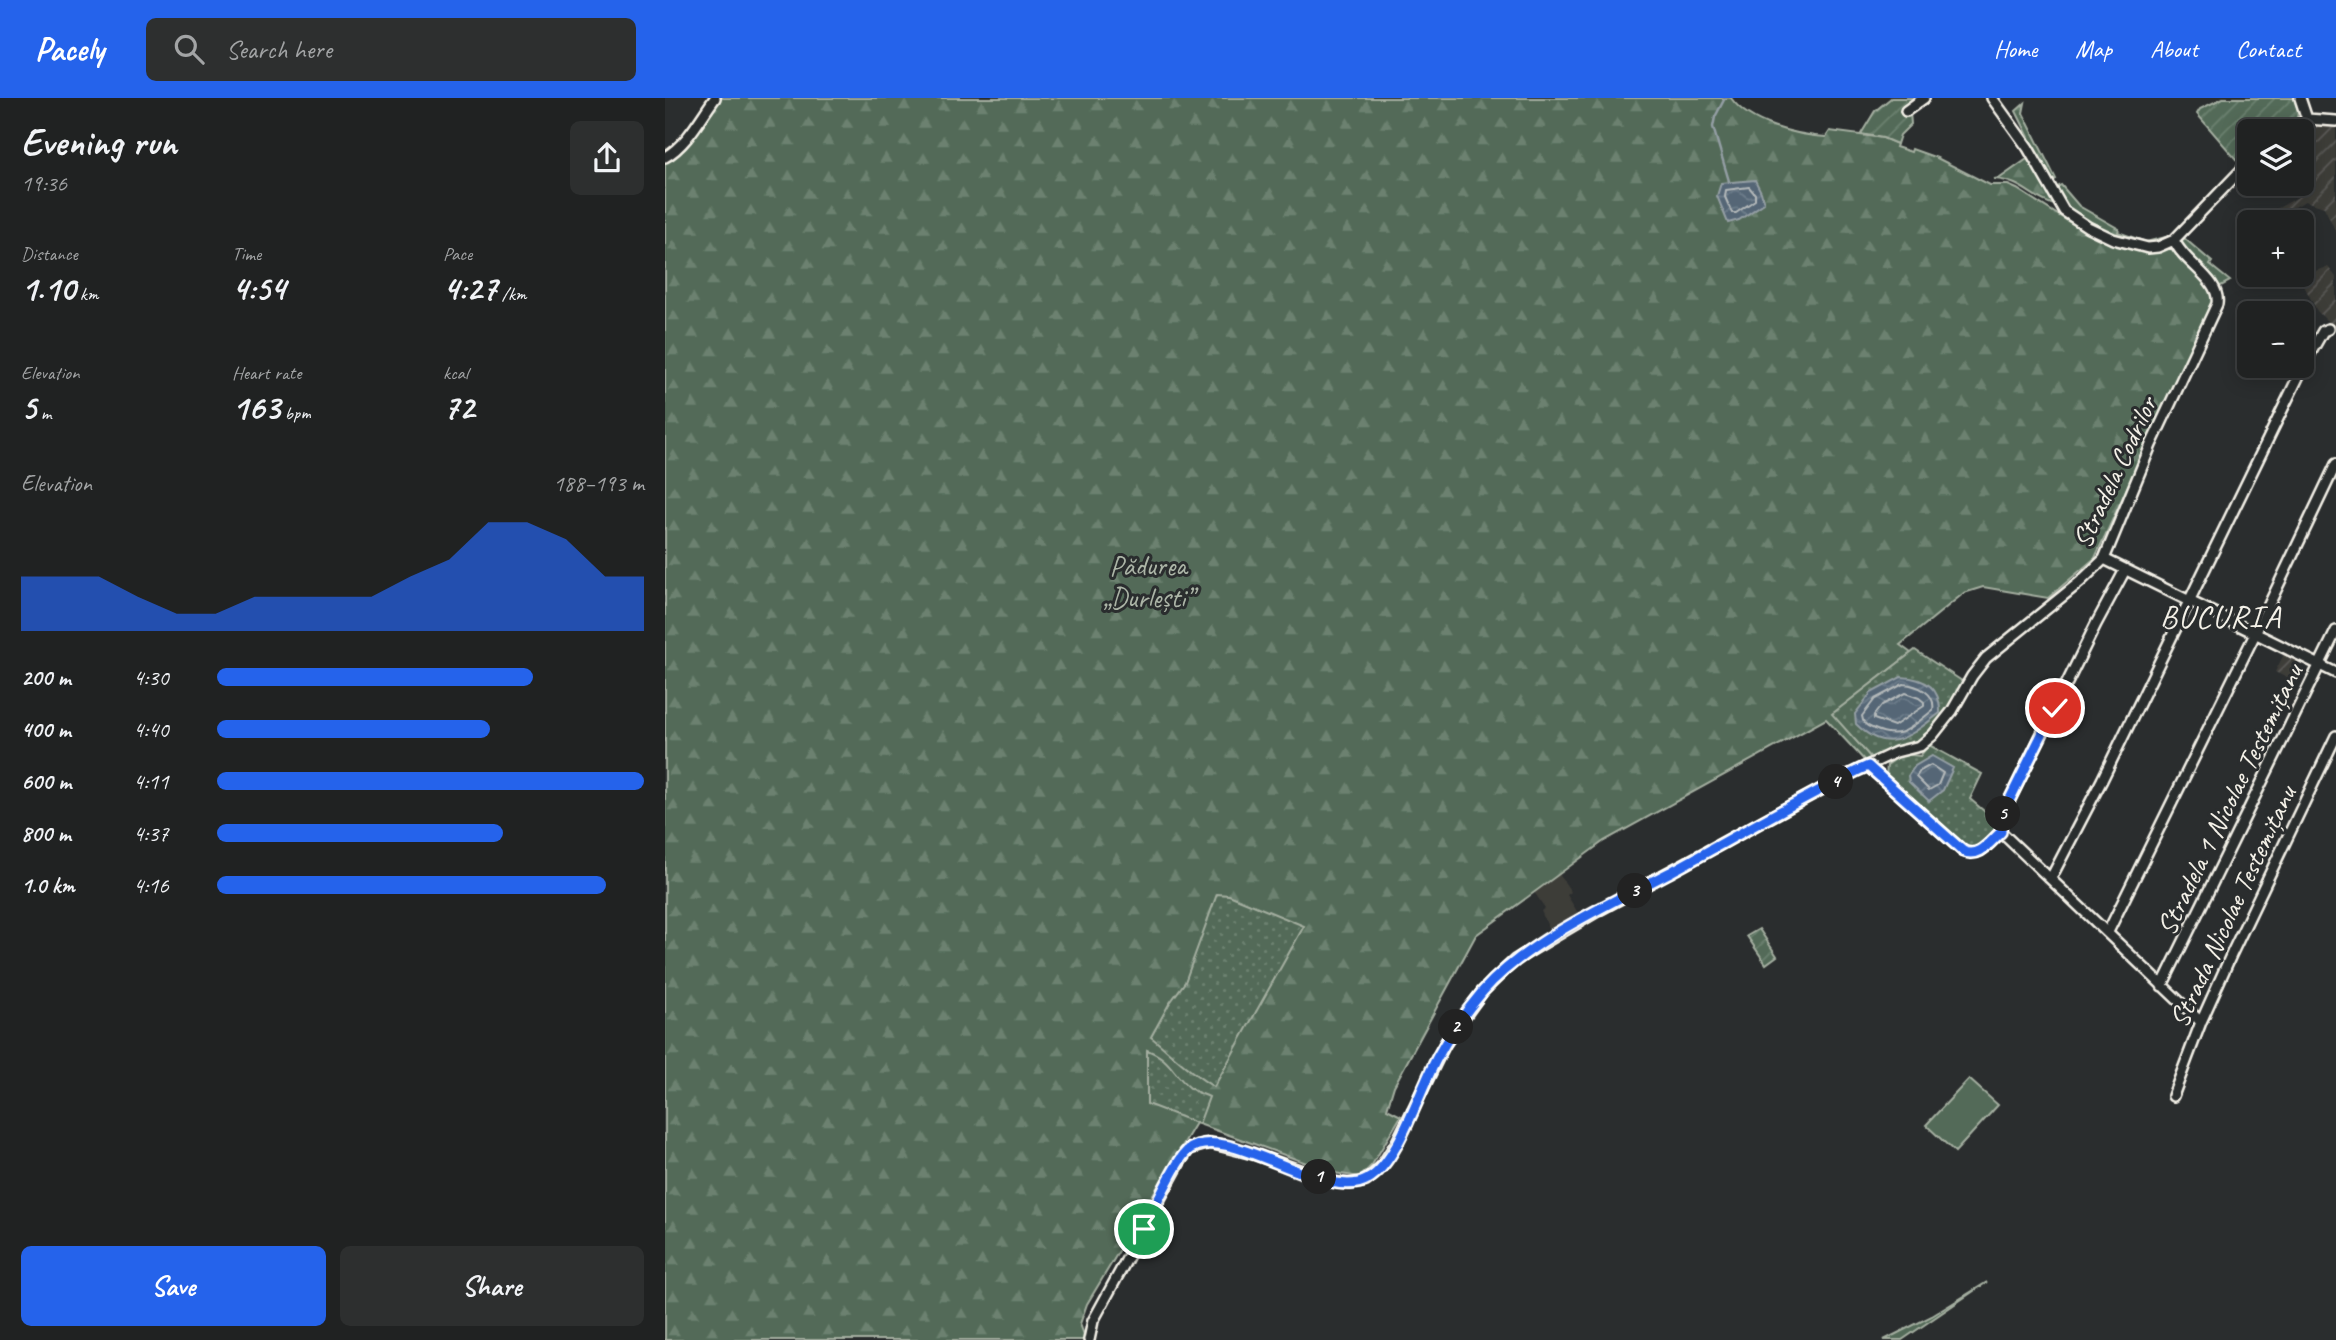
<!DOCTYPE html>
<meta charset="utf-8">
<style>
body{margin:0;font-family:Caveat,sans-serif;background:#2d2f2f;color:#f1f3f6;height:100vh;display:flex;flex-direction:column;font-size:26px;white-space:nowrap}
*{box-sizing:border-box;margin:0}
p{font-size:23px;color:#a2a4a5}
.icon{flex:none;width:38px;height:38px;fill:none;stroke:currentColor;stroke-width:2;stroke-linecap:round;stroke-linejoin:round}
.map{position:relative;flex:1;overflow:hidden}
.side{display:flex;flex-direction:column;background:#202222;width:665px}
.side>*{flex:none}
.buttons{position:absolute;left:1572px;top:21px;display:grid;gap:14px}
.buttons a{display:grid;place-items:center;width:77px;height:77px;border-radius:10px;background:#202222;box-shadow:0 4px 18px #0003,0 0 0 2px #3d3f40;font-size:35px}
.pin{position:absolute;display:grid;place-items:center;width:60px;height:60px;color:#fff;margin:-30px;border:4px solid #fff;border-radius:50%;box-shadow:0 2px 7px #0007}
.km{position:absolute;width:35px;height:35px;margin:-18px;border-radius:50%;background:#222;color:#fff;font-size:19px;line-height:35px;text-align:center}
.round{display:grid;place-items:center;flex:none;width:74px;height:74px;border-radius:10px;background:#2d2f2f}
.overview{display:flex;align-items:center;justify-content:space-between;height:119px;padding:0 21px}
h1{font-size:38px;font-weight:800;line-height:52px}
.figures{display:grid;grid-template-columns:repeat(3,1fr);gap:10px;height:119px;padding:7px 21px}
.figures div{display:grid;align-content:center}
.figures b{font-size:35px;font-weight:800}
.figures small{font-size:19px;font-weight:400}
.figures p{font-size:19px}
.chart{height:196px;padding:14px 21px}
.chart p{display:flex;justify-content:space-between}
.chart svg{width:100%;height:126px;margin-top:7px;fill:#2563eb;opacity:.7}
.button{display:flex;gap:14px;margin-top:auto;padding:14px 21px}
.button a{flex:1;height:80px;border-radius:10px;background:#2563eb;color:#fff;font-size:28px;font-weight:800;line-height:80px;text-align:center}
.button a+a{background:#2d2f2f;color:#f1f3f6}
ul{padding:0 21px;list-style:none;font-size:23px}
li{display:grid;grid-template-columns:112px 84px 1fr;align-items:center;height:52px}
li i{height:18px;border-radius:9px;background:#2563eb}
header{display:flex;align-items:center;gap:42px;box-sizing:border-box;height:98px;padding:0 35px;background:#2563eb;color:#fff}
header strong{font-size:33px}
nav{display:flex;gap:38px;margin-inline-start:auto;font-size:24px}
.search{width:490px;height:63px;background:#2d2f2f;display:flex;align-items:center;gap:18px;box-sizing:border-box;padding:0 24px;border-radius:10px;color:#a2a4a5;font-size:26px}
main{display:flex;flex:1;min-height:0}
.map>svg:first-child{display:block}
</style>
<header>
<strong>Pacely</strong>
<div class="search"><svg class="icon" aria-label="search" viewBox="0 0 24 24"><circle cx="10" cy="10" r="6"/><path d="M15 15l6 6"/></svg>Search here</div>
<nav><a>Home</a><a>Map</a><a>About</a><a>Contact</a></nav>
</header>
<main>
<section class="side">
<div class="overview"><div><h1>Evening run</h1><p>19:36</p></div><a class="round"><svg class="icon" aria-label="share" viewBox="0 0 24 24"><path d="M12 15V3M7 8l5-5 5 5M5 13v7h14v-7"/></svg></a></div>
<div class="figures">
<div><p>Distance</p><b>1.10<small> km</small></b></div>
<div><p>Time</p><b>4:54</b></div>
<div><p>Pace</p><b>4:27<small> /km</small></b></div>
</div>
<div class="figures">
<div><p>Elevation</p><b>5<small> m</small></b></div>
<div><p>Heart rate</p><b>163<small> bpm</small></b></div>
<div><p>kcal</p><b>72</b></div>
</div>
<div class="chart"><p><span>Elevation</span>188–193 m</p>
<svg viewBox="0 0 160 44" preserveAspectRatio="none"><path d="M0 44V25L10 25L20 25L30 32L40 38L50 38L60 32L70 32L80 32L90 32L100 25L110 19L120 6L130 6L140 12L150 25L160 25V44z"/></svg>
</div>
<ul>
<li><b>200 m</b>4:30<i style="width:74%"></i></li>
<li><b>400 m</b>4:40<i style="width:64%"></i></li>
<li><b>600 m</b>4:11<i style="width:100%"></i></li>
<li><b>800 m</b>4:37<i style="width:67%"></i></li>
<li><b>1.0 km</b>4:16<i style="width:91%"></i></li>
</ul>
<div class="button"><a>Save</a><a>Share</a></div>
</section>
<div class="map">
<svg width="1671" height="1242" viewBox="0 0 1671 1242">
<defs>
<pattern id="industrial-furrows" width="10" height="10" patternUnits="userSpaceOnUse" patternTransform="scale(1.75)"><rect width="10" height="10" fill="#3e3d39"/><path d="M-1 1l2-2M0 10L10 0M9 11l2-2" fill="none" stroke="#5a5a56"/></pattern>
<pattern id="grass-tufts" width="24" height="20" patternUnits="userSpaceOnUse" patternTransform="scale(1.75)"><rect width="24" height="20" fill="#536b58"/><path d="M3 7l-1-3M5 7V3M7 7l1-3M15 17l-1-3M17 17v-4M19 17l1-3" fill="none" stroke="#6c8170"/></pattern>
<pattern id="forest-firs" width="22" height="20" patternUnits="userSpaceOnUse" patternTransform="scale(1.75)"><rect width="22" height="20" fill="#536b58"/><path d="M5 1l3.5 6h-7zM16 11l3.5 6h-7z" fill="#6c8170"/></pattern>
<pattern id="park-dots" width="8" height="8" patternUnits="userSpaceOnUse" patternTransform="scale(1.75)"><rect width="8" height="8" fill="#536b58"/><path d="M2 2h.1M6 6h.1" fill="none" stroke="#6c8170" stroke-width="1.8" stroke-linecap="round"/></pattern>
<pattern id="garden-furrows" width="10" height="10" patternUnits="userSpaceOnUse" patternTransform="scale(1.75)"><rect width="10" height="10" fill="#536b58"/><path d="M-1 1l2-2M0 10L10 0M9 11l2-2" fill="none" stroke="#6c8170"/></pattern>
<pattern id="water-waves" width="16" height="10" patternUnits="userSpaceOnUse" patternTransform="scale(1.75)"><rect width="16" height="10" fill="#546676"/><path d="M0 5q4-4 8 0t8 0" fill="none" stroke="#6d7c8a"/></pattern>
</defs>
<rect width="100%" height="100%" fill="#2a2d2e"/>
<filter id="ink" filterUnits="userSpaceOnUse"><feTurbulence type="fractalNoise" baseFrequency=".0143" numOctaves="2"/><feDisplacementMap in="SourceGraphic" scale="14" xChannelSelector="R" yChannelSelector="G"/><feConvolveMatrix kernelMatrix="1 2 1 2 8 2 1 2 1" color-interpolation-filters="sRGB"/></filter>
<g filter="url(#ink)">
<path fill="#3e3d39" d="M894,776l12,18 -4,3 11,18 -29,16 -8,-18 4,-3 -11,-16z"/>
<path fill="url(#industrial-furrows)" d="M1655,26l16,3v105l-12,-25 -19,-6 -28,16 -4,-6 25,-14 2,-6 -3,-7h4v-48z
M1663,169l8,10v53l-19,-19 -18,-35z
M1620,554l16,7 -10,21 -16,-8z"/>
<path fill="url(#grass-tufts)" stroke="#a4aea0" stroke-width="2" d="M1322,1184l-85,58h-18l48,-24z"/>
<path fill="url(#forest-firs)" stroke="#a4aea0" stroke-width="2" d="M53,0h1013c18,26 65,37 95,39l4,-6 53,7 14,6 -1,3 15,5 1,-3 25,9 53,27h18l9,4 52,33 37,20 44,10 22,-4 39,40 3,9 -119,261 -47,40 -65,-11 -19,6 -64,52 11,8 -78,61 40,46 -7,2 -40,-43 -222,122 -128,94 -82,151 -7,23 14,7 -29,49 -12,12 -26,-4 -138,-50 -109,181 -7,20 6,16h-421v-1179l11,-6z
M1360,5l-2,10 33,66 -5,3 -35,-71z
M1365,59l28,49c-26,-6 -34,-25 -64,-27l6,-1z
M1396,87l18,21 40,23 -1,3 28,10 20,-5 1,3 -17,5 -37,-9 -24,-11 -23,-17 -12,-19z
M1519,140l28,24 -2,3 20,16 -11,6 -39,-36 -2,-7z"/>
<path fill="url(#park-dots)" stroke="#a4aea0" stroke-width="2" d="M1250,552l50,33 -21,31 -23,27 -29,8 -20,10 -40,-45z
M1264,647l53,29 -12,25 28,24 -3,8 -21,19 -5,-1 -83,-74 1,-10 16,-11 17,2z
M552,796l12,1 75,31 -90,161c-24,-14 -42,-33 -63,-50l18,-33 16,-22z
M482,952c24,9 24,22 42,37 5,5 14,7 20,10l-10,27 -52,-20z"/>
<path fill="url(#garden-furrows)" stroke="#a4aea0" stroke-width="2" d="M1226,0h36l-17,14 1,12 -11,11 -3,9 -14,-6 -22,-4 14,-23z
M1558,0h71l4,12 -1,9 -16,12h-32v26l-9,7 -43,-50 3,-5z
M1094,831l18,27 -11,8 -19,-28z"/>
<path fill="#536b58" stroke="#a4aea0" stroke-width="2" d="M1304,981l29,26 -43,47 -29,-27z"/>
<path fill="url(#water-waves)" stroke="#949ea4" stroke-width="2" d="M1090,82l6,12 3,11 -25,17 -11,3 -11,-27 4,-13z
M1236,579c24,1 40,11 39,36 -29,22 -51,44 -84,11l-1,-10 16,-21z
M1267,658l21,12 -10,22 -14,11 -20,-19 -1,-6 7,-10z"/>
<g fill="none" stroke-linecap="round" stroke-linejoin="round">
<path stroke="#b4b9ba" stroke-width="2" d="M1084,89l6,7v6l-19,13h-4l-7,-16 1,-7z
M1238,586c15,1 33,9 30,26 -23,18 -31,32 -61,18 -7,-3 -9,-5 -10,-12l13,-17z
M1240,595l14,5 5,4v4l-30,20 -20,-7v-4l8,-10z
M1266,667l12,8 -5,12 -9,5 -13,-13 4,-6z"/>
<path stroke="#949ea4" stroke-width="2.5" d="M1060,0l-10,19 -2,10 16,54"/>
<g stroke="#f4f1e8" stroke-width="14">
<path id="minor" d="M1327,0l36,50 36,63 24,16 25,12 35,9 10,-1 16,-7 75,-78
M1635,0l7,21
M1241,13l18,-13
M1625,33l17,-12 29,2
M0,59c21,-11 36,-40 50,-59
M1439,461l232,114
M1203,668l95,85c16,8 27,-9 38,-19v-12l5,-13 90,-183 29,-54
M1336,734l200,190
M1386,780l51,-98 205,-421 16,-28 5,-2
M1443,834l147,-298 81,-170
M1497,888l174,-355
M1508,998l28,-74 31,-69 104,-217
M424,1242l4,-19 87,-159 9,-13 21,-6 43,11 84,29 13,1 16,-3 16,-15 15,-24 48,-98 37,-52 33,-32 86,-51 247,-134 48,-23 24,-6 13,-11 19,-24 20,-35 14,-18 94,-76 24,-23 47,-114 66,-141c4,-25 -33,-40 -43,-64"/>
</g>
<use href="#minor" stroke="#2a2d2e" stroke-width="9"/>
</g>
</g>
<g fill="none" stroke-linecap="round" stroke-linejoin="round" filter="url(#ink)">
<g stroke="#fff" stroke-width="14">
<path id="route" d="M479,1131c9,-17 31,-67 43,-78 38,-33 138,54 181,28 31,-17 52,-91 70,-123 12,-22 28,-45 45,-65 46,-52 133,-90 195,-123 60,-33 120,-68 181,-98l9,-4 95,85c16,8 27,-9 38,-19v-12l5,-13 49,-99"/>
</g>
<use href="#route" stroke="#2563eb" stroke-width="9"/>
</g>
<g text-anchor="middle" stroke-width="6" stroke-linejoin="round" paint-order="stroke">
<g font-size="28" fill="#f4f1e8" stroke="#2a2d2e">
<text transform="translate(1449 374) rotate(-65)" y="10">Stradela Codrilor</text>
<text transform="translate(1564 701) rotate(-64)" y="10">Stradela 1 Nicolae Testemițanu</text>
<text transform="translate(1567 808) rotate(-65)" y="10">Strada Nicolae Testemițanu</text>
</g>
<g font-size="28" fill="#acb5a7" stroke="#2a2d2e">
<text x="483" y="477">Pădurea<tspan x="483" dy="32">„Durlești”</tspan></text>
</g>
<g font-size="32" letter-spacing="2" fill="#f4f1e8" stroke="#2a2d2e">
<text x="1556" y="529">BUCURIA</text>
</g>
</g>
</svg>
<div class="buttons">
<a><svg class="icon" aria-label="layers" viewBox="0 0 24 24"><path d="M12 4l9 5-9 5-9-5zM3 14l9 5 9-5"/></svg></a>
<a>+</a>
<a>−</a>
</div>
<div class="pin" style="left:479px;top:1131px;background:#1e9e55"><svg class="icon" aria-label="arrive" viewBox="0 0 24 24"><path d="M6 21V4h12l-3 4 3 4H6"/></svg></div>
<div class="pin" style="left:1390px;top:610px;background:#d93025"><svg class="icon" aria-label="check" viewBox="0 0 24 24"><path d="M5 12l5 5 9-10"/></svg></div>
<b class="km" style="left:654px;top:1079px">1</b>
<b class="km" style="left:791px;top:929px">2</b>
<b class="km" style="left:970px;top:793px">3</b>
<b class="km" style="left:1171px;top:684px">4</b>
<b class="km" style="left:1338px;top:716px">5</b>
</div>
</main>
